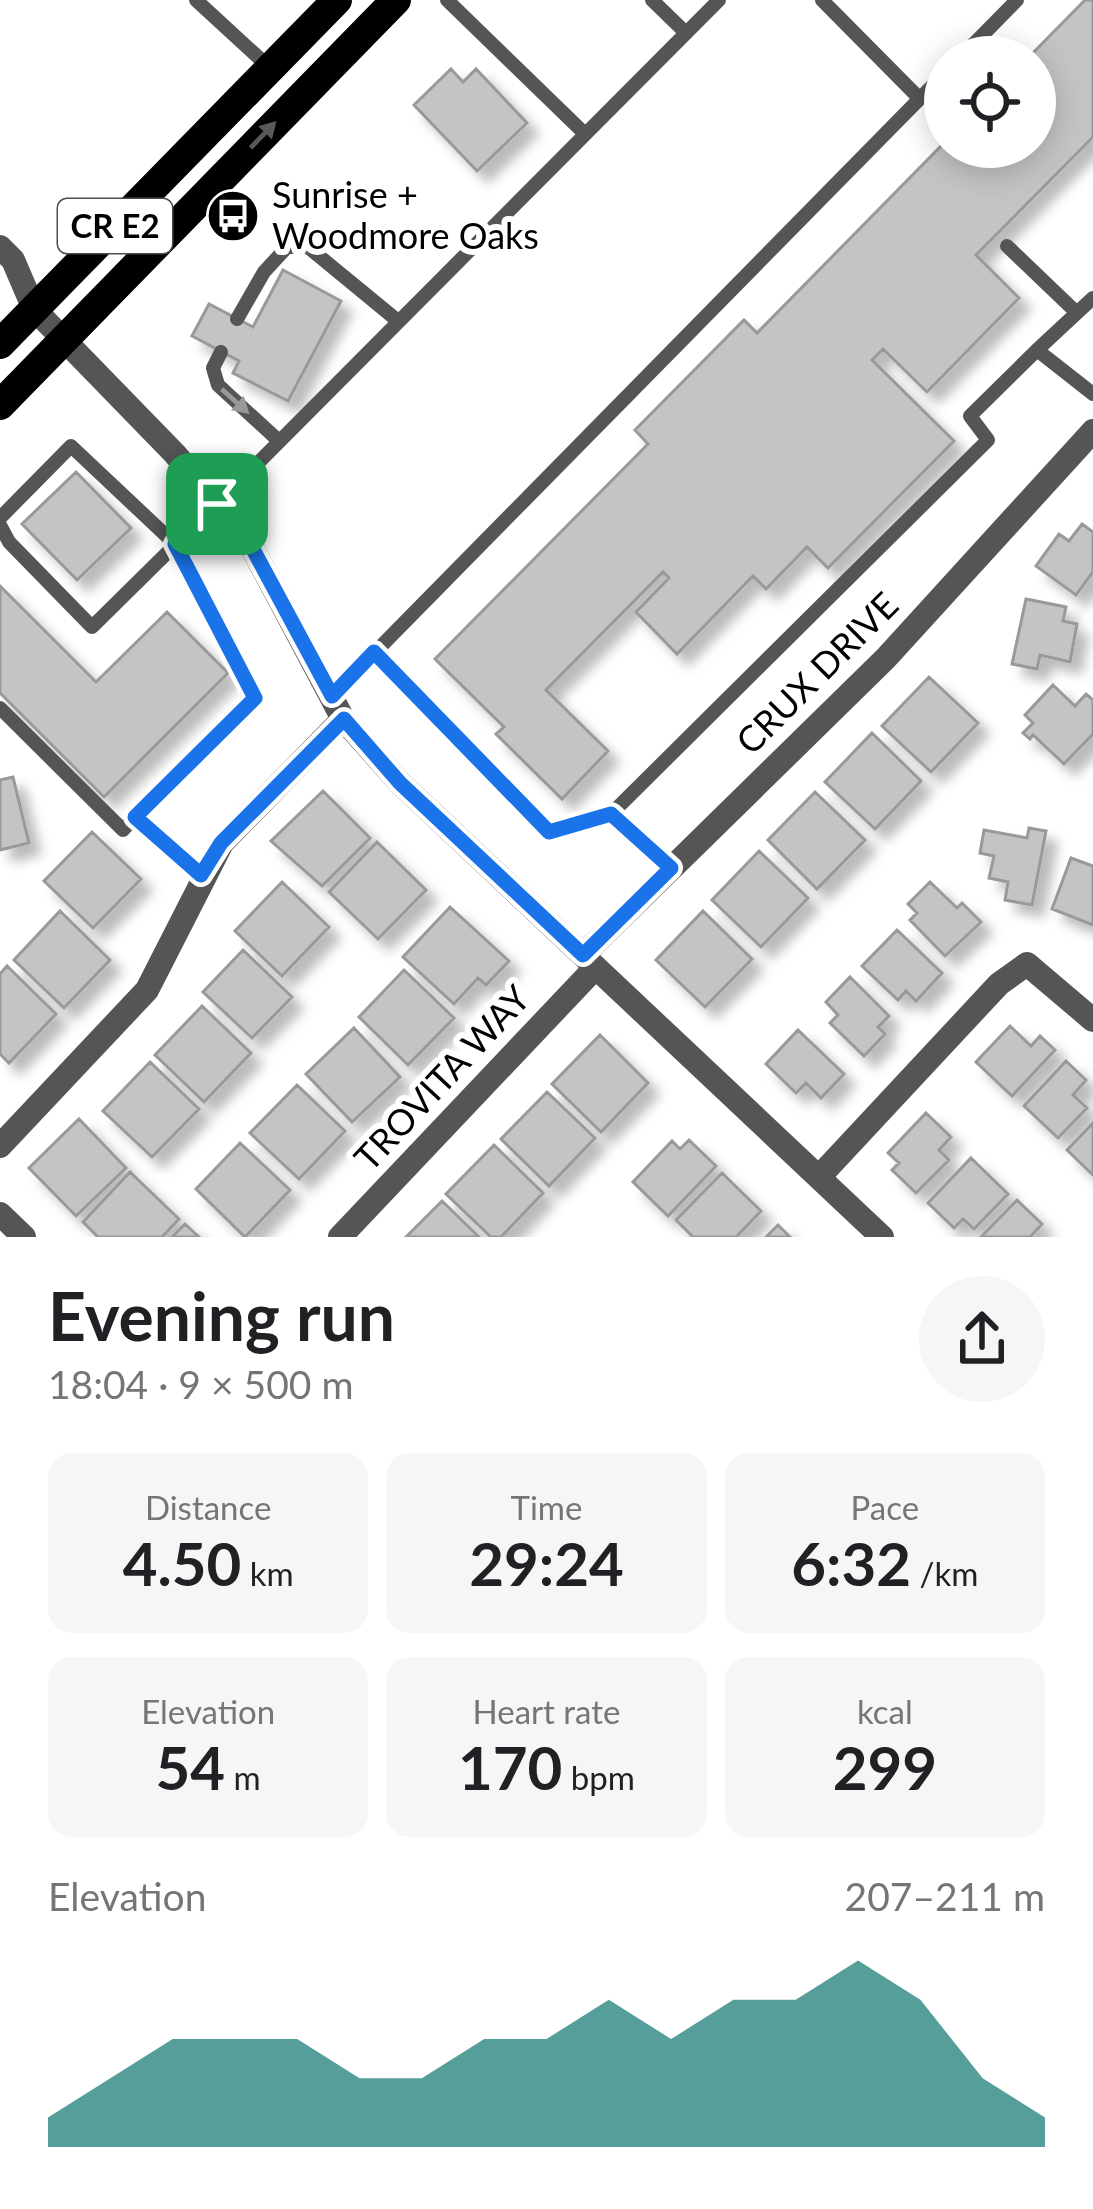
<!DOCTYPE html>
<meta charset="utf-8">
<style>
body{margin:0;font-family:Lato,sans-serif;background:#f6f6f6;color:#202124;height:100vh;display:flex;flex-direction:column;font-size:45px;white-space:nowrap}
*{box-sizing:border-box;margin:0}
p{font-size:39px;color:#757577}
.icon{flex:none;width:66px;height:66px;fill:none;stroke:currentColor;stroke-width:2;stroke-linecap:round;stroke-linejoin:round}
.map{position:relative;height:1237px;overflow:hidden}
.sheet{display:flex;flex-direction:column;background:#fff;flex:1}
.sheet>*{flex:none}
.buttons{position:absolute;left:924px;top:36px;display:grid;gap:24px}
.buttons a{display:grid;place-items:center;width:132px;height:132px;border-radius:50%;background:#fff;box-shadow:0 6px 30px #0003;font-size:60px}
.pin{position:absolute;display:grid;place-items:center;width:102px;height:102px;color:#fff;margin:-51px;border-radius:24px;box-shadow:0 6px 18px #0006}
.round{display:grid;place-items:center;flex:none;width:126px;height:126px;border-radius:63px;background:#f6f6f6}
.headline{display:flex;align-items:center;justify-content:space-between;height:204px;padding:0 48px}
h1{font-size:66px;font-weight:700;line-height:90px}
.stats{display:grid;grid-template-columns:repeat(3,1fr);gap:18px;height:204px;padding:12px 48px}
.stats div{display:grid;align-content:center;border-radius:24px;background:#f6f6f6;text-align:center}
.stats b{font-size:60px;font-weight:700}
.stats small{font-size:33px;font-weight:400}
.stats p{font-size:33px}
.chart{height:336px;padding:24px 48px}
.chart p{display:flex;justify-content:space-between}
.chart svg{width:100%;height:216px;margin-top:12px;fill:#0f766e;opacity:.7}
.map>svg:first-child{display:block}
</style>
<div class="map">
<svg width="1093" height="1237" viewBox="0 0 1093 1237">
<defs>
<filter id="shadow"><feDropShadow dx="11" dy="11" stdDeviation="6" flood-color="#0004"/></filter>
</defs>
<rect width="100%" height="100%" fill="#fff"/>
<path fill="#c4c4c4" stroke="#999" stroke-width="3" filter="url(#shadow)" d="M1085,0h8v137l-117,118 43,43 -92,94 -44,-43 -11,11 82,81 -126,127 -21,-21 -41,42 -13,-13 -76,78 -41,-42 33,-34 -6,-6 -117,118 62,61 -46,48 -66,-65 8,-7 -69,-68 213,-215 -13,-14 109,-110 13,13 188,-191v5h90v-90h-6z
M451,69l12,13 13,-13 51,54 -50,48 -63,-66z
M283,270l58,31 -53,100 -55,-28 6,-12 -47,-25 17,-32 44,23z
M76,472l55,56 -54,52 -55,-56z
M1082,524l11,8v40l-17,23 -40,-29 23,-32 10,7z
M0,586l96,96 71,-70 61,61 -124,124 -104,-104z
M1026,599l40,8 -3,14 14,3 -7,38 -30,-7 -3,14 -25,-5z
M929,677l49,46 -47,49 -49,-46z
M1053,685l22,21 11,-12 7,6v34l-29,30 -31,-29 -3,4 -7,-6 10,-10 -8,-8z
M872,733l49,48 -46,48 -50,-47z
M13,777l16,66 -29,7v-70z
M323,791l47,47 -48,48 -51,-45z
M815,792l50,48 -48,49 -49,-49z
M1029,828l17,3 -14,74 -27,-5 3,-18 -19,-4 5,-22 -14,-3 4,-23 43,8z
M92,832l49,47 -48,49 -49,-47z
M377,842l49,48 -48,49 -49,-47z
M759,851l49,47 -47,49 -49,-47z
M1071,858l22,8v59l-41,-16z
M282,882l47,45 -47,49 -47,-45z
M930,882l27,26 5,-5 19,19 -36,34 -35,-36 7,-7 -9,-9z
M450,907l59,54 -23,24 -8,-7 -24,26 -51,-47z
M60,911l50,49 -46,48 -50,-48z
M703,911l49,48 -47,48 -49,-47z
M897,930l45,43 -26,28 -10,-10 -8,9 -36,-34z
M243,950l49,47 -40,41 -49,-46z
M7,966l49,48 -47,49 -9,-9v-80z
M404,970l50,48 -46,47 -49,-48z
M850,977l39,39 -11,11 7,7 -21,22 -34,-33 8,-8 -12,-13z
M202,1006l49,47 -47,49 -49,-47z
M1010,1026l21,20 9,-10 15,14 -43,46 -36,-34z
M354,1028l46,49 -48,45 -46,-48z
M798,1030l46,44 -23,24 -15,-15 -10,10 -30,-29z
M600,1035l48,48 -47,49 -49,-48z
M1066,1061l20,19 -13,15 14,13 -29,30 -34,-32z
M150,1062l49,47 -47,48 -49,-46z
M297,1085l48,46 -46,48 -49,-46z
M547,1092l48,46 -46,48 -48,-47z
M926,1113l25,24 -12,13 10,10 -33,33 -24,-23 7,-7 -11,-10z
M79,1119l47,49 -50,48 -47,-48z
M1093,1123v52l-26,-25z
M689,1140l27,26 -48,50 -35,-34 39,-41 8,8z
M240,1143l50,47 -45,47 -49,-48z
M494,1145l49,48 -42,44h-10l-45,-43z
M971,1158l37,36 -34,35 -11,-10 -9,9 -26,-25z
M130,1172l49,47 -17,18h-64l-15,-15z
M722,1173l39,38 -25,26h-43l-17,-17z
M1017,1200l25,24 -12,13h-49z
M442,1201l37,36h-73z
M185,1224l14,13h-27z
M778,1225l12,12h-24z"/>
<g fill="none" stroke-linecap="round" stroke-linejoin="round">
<path stroke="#555" stroke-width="14" d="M196,0l74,68
M447,0l137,133
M652,0l34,33
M822,0l98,99
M961,57l56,-57
M1007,246l70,67
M1093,298l-56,52 56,44
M237,319l27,-47 23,-25h21l90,74
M221,352l-8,16 5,17 61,56
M0,518l71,-72 104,98 80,154 -120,119 66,58
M0,525l9,17 83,85c51,-51 102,-100 152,-150l475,-477
M375,652l174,179 62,-17
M332,696l613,-623
M0,708l123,122 12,-13
M671,868l-60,-54 377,-374 -18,-24 67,-66"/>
<path stroke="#555" stroke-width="24" d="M0,247l13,13 21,49
M0,1146l147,-156 75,-147 121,-124
M819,1177l180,-193 28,-20 66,56
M0,1214l24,23
M340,1237l255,-269"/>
<path stroke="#555" stroke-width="24" d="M34,309l141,145 73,86 95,179 57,64 482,454
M583,955l303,-297 207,-227"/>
<path stroke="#000" stroke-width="30" d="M0,344l337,-344
M0,405l396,-405"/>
</g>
<defs><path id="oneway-solid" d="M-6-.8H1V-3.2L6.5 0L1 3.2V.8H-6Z" transform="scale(3)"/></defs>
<use fill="#595959" href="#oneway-solid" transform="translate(263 135) rotate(-46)"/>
<use fill="#999" href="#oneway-solid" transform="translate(235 401) rotate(42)"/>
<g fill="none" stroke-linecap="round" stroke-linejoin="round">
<g stroke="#fff" stroke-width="24">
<path id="route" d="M217,504l31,36 84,156 42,-44 175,180 62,-18 60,54 -88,87 -183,-172 -56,-64 -123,124 -20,32 -66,-58 120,-119 -80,-154 29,-20z"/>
</g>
<use href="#route" stroke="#1a73e8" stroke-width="15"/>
</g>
<defs>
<g id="bus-disc" transform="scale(2.7)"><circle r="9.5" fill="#000" stroke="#fff"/><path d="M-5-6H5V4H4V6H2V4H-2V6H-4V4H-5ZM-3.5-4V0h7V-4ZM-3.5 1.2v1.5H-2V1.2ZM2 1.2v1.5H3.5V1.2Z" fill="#fff"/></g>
</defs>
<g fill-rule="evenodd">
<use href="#bus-disc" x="233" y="216"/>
</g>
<g text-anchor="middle" stroke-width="12" stroke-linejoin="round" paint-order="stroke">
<rect fill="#fff" stroke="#4c4c4c" stroke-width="3" x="58" y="199" width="114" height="54" rx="9"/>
<g font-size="33" font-weight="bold" fill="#000">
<text x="115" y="238">CR E2</text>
</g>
<g font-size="36" fill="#000" stroke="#fff" text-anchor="start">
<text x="272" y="208">Sunrise +<tspan x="272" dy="41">Woodmore Oaks</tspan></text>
</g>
<g font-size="36" fill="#000" stroke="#fff">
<text transform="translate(817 673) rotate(-45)" y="13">CRUX DRIVE</text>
<text transform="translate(442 1078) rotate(-47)" y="13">TROVITA WAY</text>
</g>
</g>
</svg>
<div class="buttons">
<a><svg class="icon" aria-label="locate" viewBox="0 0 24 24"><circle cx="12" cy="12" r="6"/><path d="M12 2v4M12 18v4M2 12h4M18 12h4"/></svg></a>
</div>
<div class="pin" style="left:217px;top:504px;background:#1e9e55"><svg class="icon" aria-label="arrive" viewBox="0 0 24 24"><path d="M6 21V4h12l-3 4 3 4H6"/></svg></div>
</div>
<section class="sheet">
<div class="headline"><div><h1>Evening run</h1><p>18:04 · 9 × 500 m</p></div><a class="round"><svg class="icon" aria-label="share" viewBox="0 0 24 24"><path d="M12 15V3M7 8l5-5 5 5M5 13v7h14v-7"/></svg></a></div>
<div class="stats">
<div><p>Distance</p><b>4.50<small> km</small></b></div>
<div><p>Time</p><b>29:24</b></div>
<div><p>Pace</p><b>6:32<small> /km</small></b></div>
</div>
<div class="stats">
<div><p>Elevation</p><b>54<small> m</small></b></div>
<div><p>Heart rate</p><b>170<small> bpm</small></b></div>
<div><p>kcal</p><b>299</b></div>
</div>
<div class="chart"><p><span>Elevation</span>207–211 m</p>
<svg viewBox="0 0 160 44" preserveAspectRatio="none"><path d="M0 44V38L10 30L20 22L30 22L40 22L50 30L60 30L70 22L80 22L90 14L100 22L110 14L120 14L130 6L140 14L150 30L160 38V44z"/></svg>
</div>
</section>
